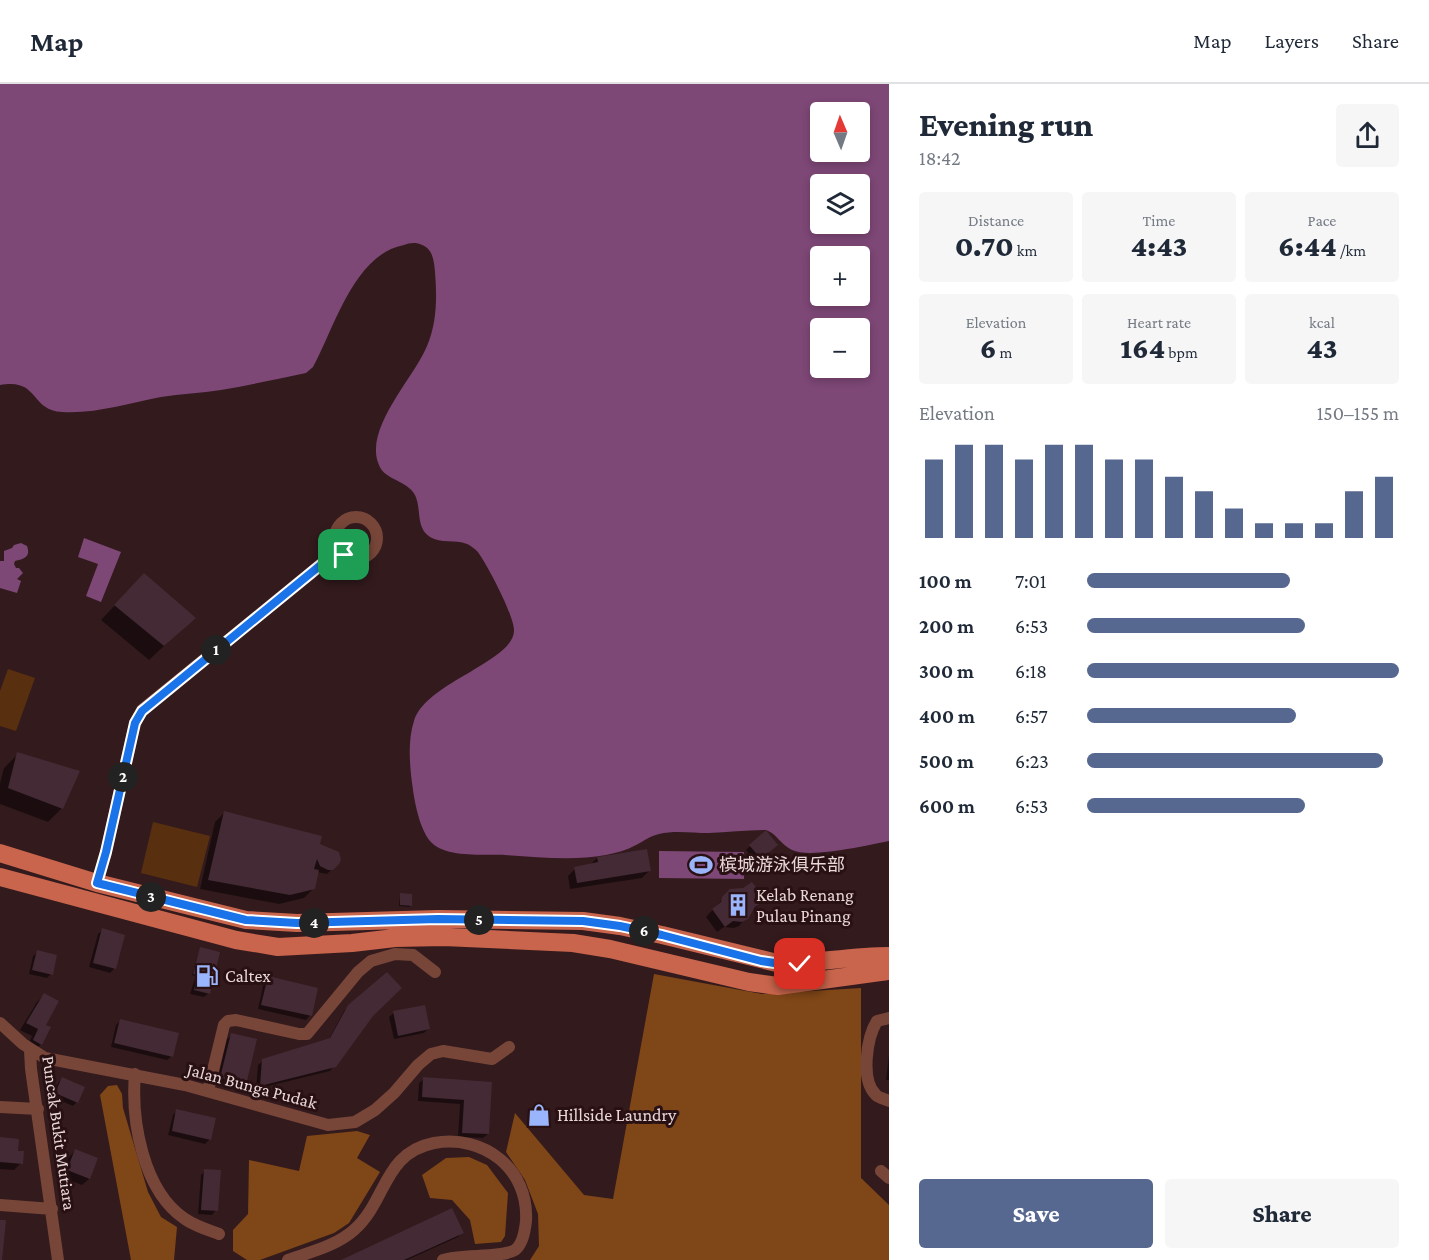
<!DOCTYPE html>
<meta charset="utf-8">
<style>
body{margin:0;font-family:"Crimson Pro","Noto Sans SC",serif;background:#f6f6f7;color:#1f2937;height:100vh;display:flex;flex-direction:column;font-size:22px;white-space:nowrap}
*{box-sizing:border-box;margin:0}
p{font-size:20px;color:#747a83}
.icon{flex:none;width:33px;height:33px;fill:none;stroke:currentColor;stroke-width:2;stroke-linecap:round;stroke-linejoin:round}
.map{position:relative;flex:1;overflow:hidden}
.drawer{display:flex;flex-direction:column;background:#fff;width:540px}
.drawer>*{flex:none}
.needle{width:39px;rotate:358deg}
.buttons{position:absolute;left:810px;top:18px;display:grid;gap:12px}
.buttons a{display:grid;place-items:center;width:60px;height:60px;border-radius:6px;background:#fff;box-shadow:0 3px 9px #0003;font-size:30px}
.pin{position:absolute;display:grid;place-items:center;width:51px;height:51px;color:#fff;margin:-26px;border-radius:12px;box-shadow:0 3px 9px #0006}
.km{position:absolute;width:30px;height:30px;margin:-15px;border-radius:50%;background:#222;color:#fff;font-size:16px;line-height:30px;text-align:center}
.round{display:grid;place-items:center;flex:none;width:63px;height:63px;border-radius:6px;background:#f6f6f7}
.overview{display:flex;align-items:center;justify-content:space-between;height:102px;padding:0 30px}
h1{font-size:33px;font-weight:800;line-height:45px}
.stats{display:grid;grid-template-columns:repeat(3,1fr);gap:9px;height:102px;padding:6px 30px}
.stats div{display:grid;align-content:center;border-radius:6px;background:#f6f6f7;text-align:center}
.stats b{font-size:30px;font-weight:800}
.stats small{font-size:16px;font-weight:400}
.stats p{font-size:16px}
.chart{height:168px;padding:12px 30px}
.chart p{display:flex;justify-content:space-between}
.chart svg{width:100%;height:108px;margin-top:6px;stroke:#576890;stroke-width:6}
.button{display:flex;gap:12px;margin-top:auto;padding:12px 30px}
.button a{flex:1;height:69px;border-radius:6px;background:#576890;color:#fff;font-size:24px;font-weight:800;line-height:69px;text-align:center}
.button a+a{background:#f6f6f7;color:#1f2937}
ul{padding:0 30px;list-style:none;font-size:20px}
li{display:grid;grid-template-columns:96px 72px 1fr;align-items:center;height:45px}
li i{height:15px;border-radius:8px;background:#576890}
header{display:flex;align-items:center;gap:36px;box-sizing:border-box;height:84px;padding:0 30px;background:#fff;border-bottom:2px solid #e0e1e3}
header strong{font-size:28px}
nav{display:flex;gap:33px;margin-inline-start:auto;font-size:21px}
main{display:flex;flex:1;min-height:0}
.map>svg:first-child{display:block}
</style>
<header>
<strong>Map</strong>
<nav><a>Map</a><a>Layers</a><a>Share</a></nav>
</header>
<main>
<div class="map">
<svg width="889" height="1176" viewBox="0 0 889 1176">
<rect width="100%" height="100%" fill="#331a1d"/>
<path fill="#58300f" d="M8,585l27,9 -19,53 -16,-5v-35z
M153,738l57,14 -13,51 -56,-14z"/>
<path fill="#7f4617" d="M654,890l108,20 99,-6v190l28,27v55h-359l9,-14 -1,-32 -13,-34 -19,-28 9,-39 69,82 29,4z
M117,1001l5,9 1,14 25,84 13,25 16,10 -3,33h-43l-31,-165 8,-9z
M357,1047l13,4 -13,23 23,14 -31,51 -15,10 -74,27h-13l-14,-9v-21l15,-16 1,-54 50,11 8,-35z
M469,1073l18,8 21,28 -3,43 -4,6 -26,2 -5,-24 -18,-20 -22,-2 -8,-23 24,-17z"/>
<path fill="#7d4776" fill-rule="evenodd" d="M0,0h889v757c-22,4 -79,18 -97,9 -11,-5 -15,-16 -26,-20 -19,0 -38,2 -57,3 -17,0 -34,-3 -50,1 -9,2 -15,7 -23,11 -9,5 -20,8 -30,10 -34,6 -67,2 -101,0 -19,-1 -58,3 -73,-12 -11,-10 -17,-38 -19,-53 -3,-21 -6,-48 1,-69 11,-38 99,-59 100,-90 1,-14 -28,-69 -37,-80 -2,-2 -7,-6 -10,-7 -12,-5 -26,0 -37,-7 -16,-10 -7,-32 -17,-45 -9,-12 -29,-13 -34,-27 -16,-36 35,-87 48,-119 10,-23 10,-49 8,-74 -1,-11 -2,-23 -13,-27 -6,-3 -13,-2 -18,0 -50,9 -70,84 -91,122l-7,6c-28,6 -57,12 -85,17 -20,3 -40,4 -60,7 -32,6 -65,17 -99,15 -33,-2 -22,-34 -62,-27zM820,28h40v40h-40zM820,100h40v40h-40zM820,172h40v40h-40zM820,244h40v40h-40z
M84,454l37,14 -20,50 -15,-6 12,-32 -20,-7z
M21,459l6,3c4,11 -3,13 -12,15l-1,3 2,4h3l4,5 -6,6 4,2 -4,12 -17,-5v-27h4v-10l8,-3 2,-3z
M659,767l85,1v27l-85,-1z"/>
<path fill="#0007" d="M130,505l49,43 -30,28 -48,-40z
M18,670l44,54 -14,14 -48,-18v-21l4,-15z
M225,728l93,37 20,14 -11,11 -10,-2 -4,17 -9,9 -25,6 -79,-15 15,-67z
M750,762l21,3 -15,13 -10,-12z
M597,774l52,13 -7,7 -72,11 -2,-13 7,-7 15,-4z
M743,805l21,11 -12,11 -13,15 -5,2 -10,-1 -7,5 -11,-15 24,-26z
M400,811l11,11 -2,1 -10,-1z
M103,846l11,39 -4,4 -21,-6 9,-33z
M200,865l9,44 -5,4 -14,-3 4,-13 4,-4 -6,-2z
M38,868l13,22 -4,4 -18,-4 4,-18z
M268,894l42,37 -4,5 -48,-11 6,-27z
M44,911v31l-3,18 -7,7 -7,-4 5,-11 -12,-6 17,-28z
M349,922l23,9 -42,56 -74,18 2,-24 5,-4 65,-20 16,-30z
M394,929l34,16 -4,4 -30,6 -5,-22z
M120,937l52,35 -5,4 -56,-13 5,-22z
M232,951l12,49 -4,4 -23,-6 10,-43z
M889,971v25h-3z
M62,995l15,23 -4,4 -21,-9 6,-14z
M424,995l67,4 -3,51 -5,4 -25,-1 2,-33 -42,-3 1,-18z
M177,1027l33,28 -5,5 -37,-9 5,-20z
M0,1055l21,24 -7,7 -14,-1z
M75,1067l14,28 -7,6 -21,-8 7,-19z
M205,1087l11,39 -4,5 -14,-1 3,-39z
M462,1148l-4,5 -51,23h-63z"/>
<path fill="#432a35" d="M144,489l52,45 -32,28 -50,-41z
M17,668l63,19 -17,38 -55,-21z
M224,727l98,25 -2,8 19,8 2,8 -2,4 -6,6h-5l-8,-4 -3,-7 -3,10 5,1 -4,19 -25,6 -82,-15z
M766,746l12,15 -17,14 -12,-14z
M647,765l4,22 -74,12 -3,-16 24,-5 -1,-5z
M752,798l14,18 -11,7 -7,12 -6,3 -9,-1 -8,6 -13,-18 9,-7 1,-5 8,-8 13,-1z
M400,809l12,1v12l-12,-1z
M102,844l23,7 -9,34 -23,-6z
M200,863l20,5 -10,42 -16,-4 4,-15 -5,-1z
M37,866l20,5 -4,20 -21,-5z
M387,888l15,16 -29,28 -37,51 -76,19 2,-27 68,-21 18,-33z
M268,892l50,12 -6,28 -51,-11z
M44,909l15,8 -13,24 5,2 -9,18 -9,-5 5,-11 -12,-6z
M425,921l5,24 -32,7 -5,-25z
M120,935l59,14 -6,24 -59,-14z
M231,949l26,6 -11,46 -26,-7z
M62,993l23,10 -7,16 -23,-10z
M423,993l69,5 -3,52 -27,-1 2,-33 -42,-3z
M176,1025l40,9 -5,22 -39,-9z
M0,1053l19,2 -1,12h6l-1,13 -23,-2z
M75,1065l23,9 -8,21 -23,-9z
M204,1085l17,1 -3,41 -17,-1z
M452,1124l12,25 -60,27h-63z
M0,1136h6l-4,40h-2z"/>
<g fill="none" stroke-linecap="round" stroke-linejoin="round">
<path stroke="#774639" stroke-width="12" d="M335 454a21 21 0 1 1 42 0a21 21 0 1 1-42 0Z
M97,799l9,-31 29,-129 7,-13 197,-160
M889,934l-12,3c-10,16 -17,59 -1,74 3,3 9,4 13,6
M0,939l23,21 22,14 140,27 143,40 27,-3 20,-12 19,-17 24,-28 13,-11 12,-3 49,8 17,-12
M30,966l1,19 27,191
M135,990c-4,47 8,117 50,145 10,7 23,11 34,15
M208,1007l16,-66 4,-4 8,-1 63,14h8l51,-62 13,-11 24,-7 18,1 22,17
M0,1023l38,2
M881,1087l8,7
M0,1121l52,4
M288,1176c22,-8 48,-14 66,-30 33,-29 29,-77 80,-87 50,-9 95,26 92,78 -1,10 -3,23 -11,29 -13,8 -54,4 -72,10"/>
<path stroke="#c9654c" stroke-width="18" d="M0,769l97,30 149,37 51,3 141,-4 145,2 37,5 42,9 119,29c36,-1 72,-8 108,-8
M0,793l236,63 42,7 74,-4 43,-5 49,-1 129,6 37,6 139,33 29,4 111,-15"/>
</g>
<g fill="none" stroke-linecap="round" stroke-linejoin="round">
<g stroke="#fff" stroke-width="12">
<path id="route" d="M344,471l-5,-5 -197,161 -7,12 -29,129 -9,31 149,37 51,3 141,-4 145,2 37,5 42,9 99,26 20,3h19"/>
</g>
<use href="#route" stroke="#1a73e8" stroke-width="8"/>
</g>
<defs>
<g id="stadium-bare" transform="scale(1.8)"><path d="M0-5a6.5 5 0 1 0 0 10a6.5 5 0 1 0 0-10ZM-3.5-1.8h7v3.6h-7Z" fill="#9bb5fd" stroke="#291113" stroke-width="2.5" paint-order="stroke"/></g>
<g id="building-bare" transform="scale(1.8)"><path d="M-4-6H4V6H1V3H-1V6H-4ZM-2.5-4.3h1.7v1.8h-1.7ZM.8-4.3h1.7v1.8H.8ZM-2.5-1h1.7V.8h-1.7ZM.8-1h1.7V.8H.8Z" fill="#9bb5fd" stroke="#291113" stroke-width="2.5" paint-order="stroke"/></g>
<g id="fuel-bare" transform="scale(1.8)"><path d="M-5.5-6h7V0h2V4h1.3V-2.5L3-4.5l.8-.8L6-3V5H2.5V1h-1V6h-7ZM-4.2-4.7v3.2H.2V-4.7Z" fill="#9bb5fd" stroke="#291113" stroke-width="2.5" paint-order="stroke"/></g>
<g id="shop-bare" transform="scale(1.8)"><path d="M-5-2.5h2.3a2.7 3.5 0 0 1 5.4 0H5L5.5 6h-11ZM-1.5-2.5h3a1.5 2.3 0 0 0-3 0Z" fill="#9bb5fd" stroke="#291113" stroke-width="2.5" paint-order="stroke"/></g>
</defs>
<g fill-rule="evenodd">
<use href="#stadium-bare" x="701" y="781"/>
<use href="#building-bare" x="738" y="821"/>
<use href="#fuel-bare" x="207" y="892"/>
<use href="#shop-bare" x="539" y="1031"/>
</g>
<g text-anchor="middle" stroke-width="6" stroke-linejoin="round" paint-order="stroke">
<g font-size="18" fill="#ead7d8" stroke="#291113" text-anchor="start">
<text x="719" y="787">槟城游泳俱乐部</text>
<text x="756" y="817">Kelab Renang<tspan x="756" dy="21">Pulau Pinang</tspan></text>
<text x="225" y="898">Caltex</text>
<text x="557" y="1037">Hillside Laundry</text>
</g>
<g font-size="18" fill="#ead7d8" stroke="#291113">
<text transform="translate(252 1002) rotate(15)" y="6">Jalan Bunga Pudak</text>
<text transform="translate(59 1049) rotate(82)" y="6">Puncak Bukit Mutiara</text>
</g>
</g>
</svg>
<div class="buttons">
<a><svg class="needle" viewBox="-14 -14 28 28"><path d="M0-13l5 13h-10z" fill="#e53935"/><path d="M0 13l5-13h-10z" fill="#747a83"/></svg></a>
<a><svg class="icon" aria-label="layers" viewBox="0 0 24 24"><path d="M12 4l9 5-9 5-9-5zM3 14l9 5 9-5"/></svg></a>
<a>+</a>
<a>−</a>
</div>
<div class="pin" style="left:344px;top:471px;background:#1e9e55"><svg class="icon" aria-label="arrive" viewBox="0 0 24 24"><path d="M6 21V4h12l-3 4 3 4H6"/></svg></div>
<div class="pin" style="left:800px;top:880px;background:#d93025"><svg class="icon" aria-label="check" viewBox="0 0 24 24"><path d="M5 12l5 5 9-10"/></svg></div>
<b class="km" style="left:216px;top:566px">1</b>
<b class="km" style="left:123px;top:693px">2</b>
<b class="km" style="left:151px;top:813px">3</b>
<b class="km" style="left:314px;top:839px">4</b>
<b class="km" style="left:479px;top:836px">5</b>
<b class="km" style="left:644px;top:847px">6</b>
</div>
<section class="drawer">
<div class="overview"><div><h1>Evening run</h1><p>18:42</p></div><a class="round"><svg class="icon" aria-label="share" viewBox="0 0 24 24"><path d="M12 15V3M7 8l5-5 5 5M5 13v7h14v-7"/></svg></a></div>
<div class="stats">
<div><p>Distance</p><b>0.70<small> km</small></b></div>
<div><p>Time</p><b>4:43</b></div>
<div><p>Pace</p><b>6:44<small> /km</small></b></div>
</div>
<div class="stats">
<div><p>Elevation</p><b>6<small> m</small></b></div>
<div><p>Heart rate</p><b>164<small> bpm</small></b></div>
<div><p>kcal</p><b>43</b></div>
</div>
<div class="chart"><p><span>Elevation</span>150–155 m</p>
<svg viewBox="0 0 160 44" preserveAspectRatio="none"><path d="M5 44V12M15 44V6M25 44V6M35 44V12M45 44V6M55 44V6M65 44V12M75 44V12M85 44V19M95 44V25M105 44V32M115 44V38M125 44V38M135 44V38M145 44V25M155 44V19"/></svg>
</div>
<ul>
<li><b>100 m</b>7:01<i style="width:65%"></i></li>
<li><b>200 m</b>6:53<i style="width:70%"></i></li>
<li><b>300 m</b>6:18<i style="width:100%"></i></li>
<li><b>400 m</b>6:57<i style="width:67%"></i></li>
<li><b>500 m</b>6:23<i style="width:95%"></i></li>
<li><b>600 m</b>6:53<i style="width:70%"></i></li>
</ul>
<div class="button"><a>Save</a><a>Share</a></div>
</section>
</main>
